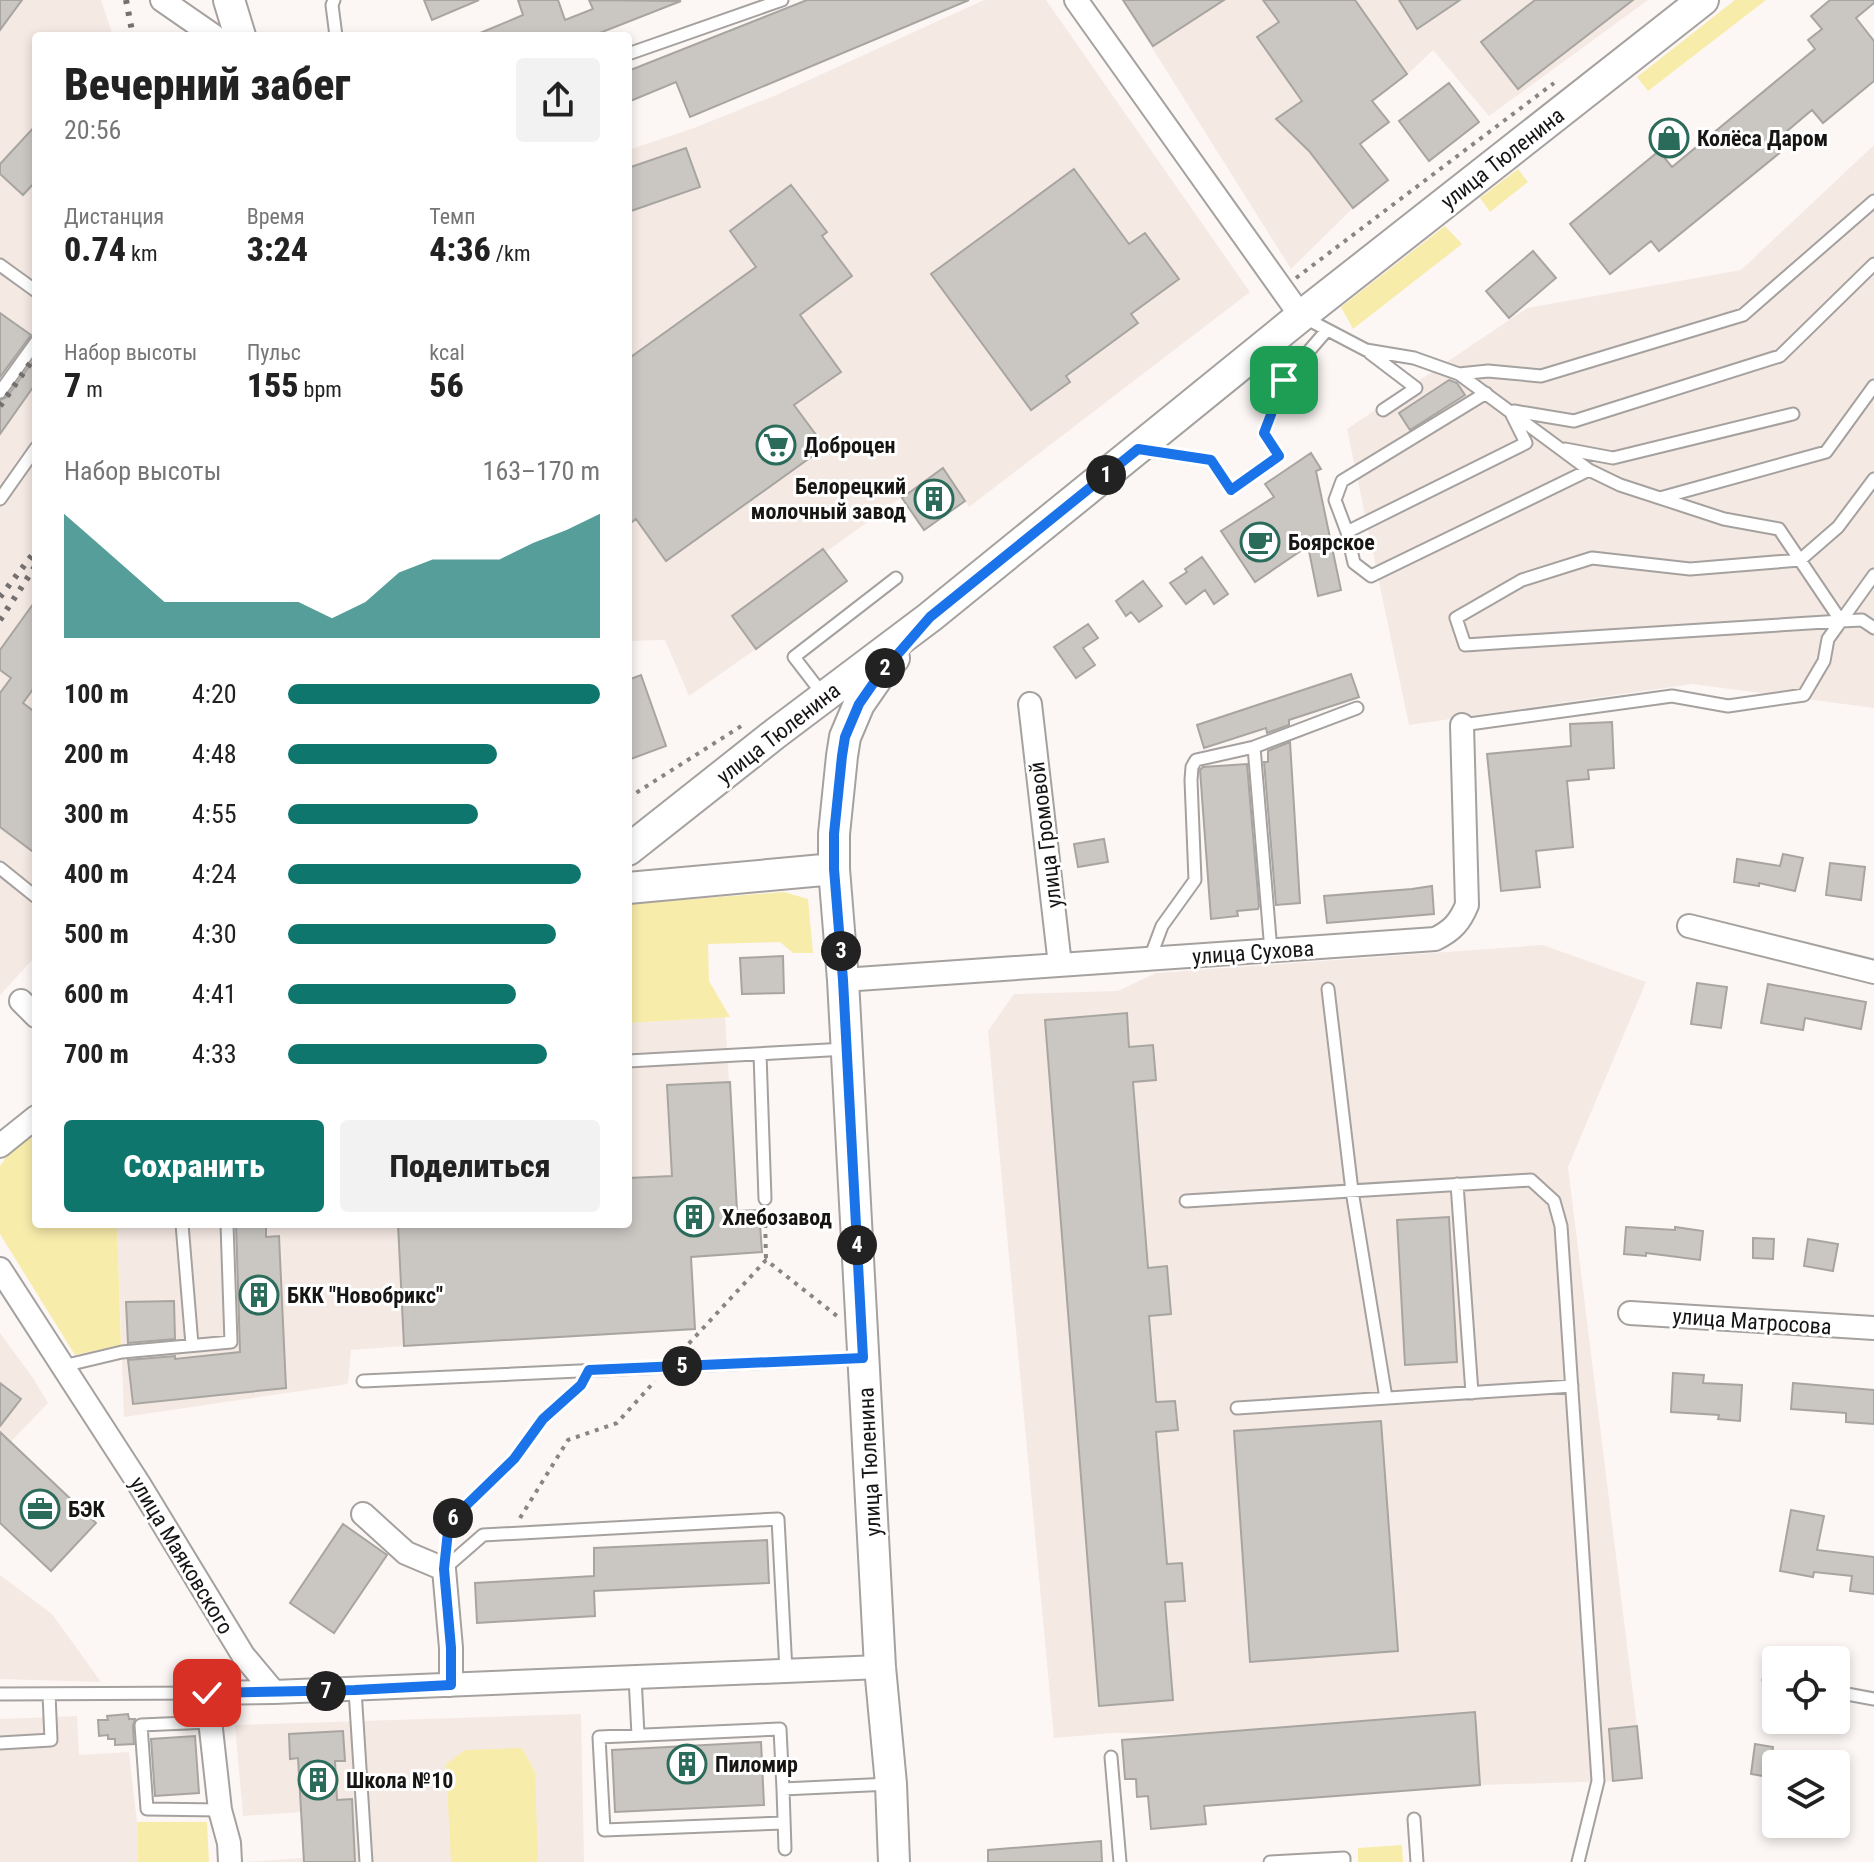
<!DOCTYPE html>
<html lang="ru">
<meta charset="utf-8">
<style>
body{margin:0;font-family:"Roboto Condensed",sans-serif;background:#f2f2f2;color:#222;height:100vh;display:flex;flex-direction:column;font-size:30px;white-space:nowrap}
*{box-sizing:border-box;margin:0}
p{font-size:26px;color:#767676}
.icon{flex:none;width:44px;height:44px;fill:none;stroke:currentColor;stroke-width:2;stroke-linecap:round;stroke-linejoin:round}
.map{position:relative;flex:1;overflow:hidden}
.panel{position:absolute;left:32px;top:32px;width:600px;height:1196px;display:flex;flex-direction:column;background:#fff;border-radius:8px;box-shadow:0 4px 12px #0003}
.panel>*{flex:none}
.buttons{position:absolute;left:1762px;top:1646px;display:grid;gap:16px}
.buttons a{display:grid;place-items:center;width:88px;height:88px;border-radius:8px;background:#fff;box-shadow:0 4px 12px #0003;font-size:40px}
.pin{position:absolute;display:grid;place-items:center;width:68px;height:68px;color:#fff;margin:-34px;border-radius:16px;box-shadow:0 4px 12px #0006}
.km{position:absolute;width:40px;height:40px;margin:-20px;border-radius:50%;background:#222;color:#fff;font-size:22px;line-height:40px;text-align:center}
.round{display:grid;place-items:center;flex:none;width:84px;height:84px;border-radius:8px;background:#f2f2f2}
.overview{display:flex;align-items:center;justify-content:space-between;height:136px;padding:0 32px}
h1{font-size:44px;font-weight:800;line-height:60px}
.figures{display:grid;grid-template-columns:repeat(3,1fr);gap:12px;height:136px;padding:8px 32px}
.figures div{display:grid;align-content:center}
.figures b{font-size:34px;font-weight:800}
.figures small{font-size:22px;font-weight:400}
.figures p{font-size:22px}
.chart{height:224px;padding:16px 32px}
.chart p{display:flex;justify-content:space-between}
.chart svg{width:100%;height:144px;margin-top:8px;fill:#0f766e;opacity:.7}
.cta{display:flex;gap:16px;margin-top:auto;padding:16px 32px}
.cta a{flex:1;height:92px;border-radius:8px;background:#0f766e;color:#fff;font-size:32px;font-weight:800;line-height:92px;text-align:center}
.cta a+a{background:#f2f2f2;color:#222}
ul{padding:0 32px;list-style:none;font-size:26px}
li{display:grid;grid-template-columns:128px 96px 1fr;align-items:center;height:60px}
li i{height:20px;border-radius:10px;background:#0f766e}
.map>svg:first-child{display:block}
</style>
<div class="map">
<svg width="1874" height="1862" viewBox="0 0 1874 1862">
<rect width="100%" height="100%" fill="#fcf7f5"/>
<path fill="#f5e9e3" d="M0,0h101l12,36h-77v920l-36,39z
M984,0h62l204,292 -281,215 -4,-6 -64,-3 -75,54 -3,-3 -90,67 23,33 -67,47 -24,-56 -37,1v-491l66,-22 82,-33z
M1122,0h526l-159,116 -56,-66 -26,25 -98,76 44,57 -62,61z
M1874,145v563l-182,-24 -283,41 -62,-296 180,-121 214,-38z
M1543,945l103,37 -78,185 69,559 -28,3 4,52 -133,4 -5,-72 -276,21 -85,-1 -60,5 -66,-707 26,-37 104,-3 38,-18z
M725,1017l12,193h22l3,42 -71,5 -287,89 -53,4 -3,34 -224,33 -7,-193h511v-201z
M0,1333l33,45 15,25 -48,50z
M0,1575l52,39 49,68 -101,-3z
M581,1714l3,148h-338l57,-4 -2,-46 -58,4 -8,-91z
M77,1716l2,39 50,-3 8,70 1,40h-138v-143z"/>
<path fill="#f8ecab" d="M1735,0h31l-118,91 -11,-14z
M1518,169l10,13 -38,30 -10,-14z
M1445,226l17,18 -109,85 -12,-22z
M784,892l24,7 5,54h-20l-13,-11 -72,2 1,37 21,36 -102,6v-119z
M36,1131v93h81l4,121 -46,10 -75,-121v-68l10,-14z
M522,1748l13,24 3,90h-87l-5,-98 19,-14z
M137,1822h70l2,40h-71z
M1402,1845l1,17h-45v-14z"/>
<path fill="#cac7c3" stroke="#a8a5a1" stroke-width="2" d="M0,0h22l-22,30z
M424,0h55l-47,20z
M518,0h40l7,20 28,-11 -4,-9 92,1 -89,35h-119l50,-21z
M807,0h162l-279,117 -14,-35 -48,20v-31z
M1123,0h101l-71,46z
M1263,0h92l52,74 -35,27 17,21 -29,22 28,36 -35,28 -44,-57 -33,-32 26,-18 -45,-64 22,-15z
M1399,0h61l-43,29z
M1535,0h98l-115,89 -37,-47z
M1830,0h44v3l-18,15 18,23v40l-51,42 -11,-13 -38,32 8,9 -123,100 -8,-10 -41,33 -40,-50 89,-73 13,16 143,-118 -7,-9 14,-11 -11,-13z
M1449,83l30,39 -50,39 -30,-40z
M36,125v56l-13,14 -23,-21v-10z
M686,148l14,39 -72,25v-44z
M1074,169l55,75 16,-11 34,46 -48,35 7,9 -72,53 4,6 -39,28 -100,-136z
M791,185l36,47 -5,4 30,40 -52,39 41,57 -47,33 31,42 -159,114 -30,-42 -8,6v-166l128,-92 -26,-36z
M1533,251l23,27 -47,40 -23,-27z
M0,313l31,22 -31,42z
M36,357v26l-36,51v-34l7,-3z
M1449,380l8,3 8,12 -55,35 -11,-17z
M1311,453l10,16 -5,2 25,119 -23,6 -10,-50 -53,36 -34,-51 53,-34 -9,-13z
M943,468l22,33 -41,29 -22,-32z
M823,549l24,32 -91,68 -24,-33z
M1202,557l26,37 -14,10 -9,-14 -19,14 -16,-21 17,-11 -2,-3z
M1143,581l19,25 -23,16 -8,-10 -5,4 -10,-15z
M36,600v85l-13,18 13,10v141l-36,-27v-134l11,-15 -11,-8v-20z
M1088,624l10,14 -15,10 12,17 -19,13 -22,-31z
M1351,674l8,23 -70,23v5l-22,8 -1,-5 -62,20 -7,-23z
M641,675l25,71 -38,14v-80z
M1612,722l2,46 -26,2 1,9 -22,2 6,66 -37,4 4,36 -39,4 -14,-137 84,-8 -1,-22z
M1290,742l10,161 -24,2 -12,-143h4v-11z
M1247,764l12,142 -1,3 -21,2 1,5 -27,3 -11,-149 3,-3z
M1104,839l4,23 -30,5 -4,-23z
M1783,854l20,4 -8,33 -36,-8v3l-25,-4 3,-23 43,7z
M1830,863l35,4 -4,33 -35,-5z
M1432,886l2,28 -107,9 -3,-27 88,-7z
M783,956l1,37 -42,1 -2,-36z
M1697,983l30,4 -6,41 -30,-4z
M1768,984l98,18 -5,27 -56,-11 -2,12 -42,-7z
M1127,1013l2,34 24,-2 3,35 -23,2 15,186 19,-2 4,48 -22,2 7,86 19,-1 3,29 -22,2 11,132 15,-1 3,38 -20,1 8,98 -74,6 -54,-686z
M730,1082l7,129 22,-1 3,42 -71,5 4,72 -291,17 -6,-122h230v-46l44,-2 -5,-91z
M1449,1217l8,145 -52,3 -8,-145z
M236,1224h30v13l13,-1 7,152 -153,16 -5,-44 47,-4v3l65,-7z
M1626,1227l49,3v-3l28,4 -3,29 -54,-7v3l-22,-2z
M1753,1238l21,1 -1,20 -20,-1z
M1808,1239l30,5 -5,27 -29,-5z
M174,1301l1,38 -47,4 -2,-41z
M1673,1373l31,2 -1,8 39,2 -2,36 -22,-2 1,-4 -48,-3z
M0,1383l21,16 -21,27z
M1793,1383l81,7v34l-28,-2v-9l-55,-4z
M1381,1421l17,230 -148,11 -16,-231z
M0,1432l96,91 -45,48 -51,-48z
M1791,1510l33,6 -7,34 57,7v37l-24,-3 2,-15 -38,-4 -1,5 -33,-6z
M343,1524l44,31 -53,78 -44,-30z
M767,1540l2,43 -175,8 1,25 -118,7 -2,-40 119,-7v-28z
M1475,1712l5,73 -276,21 2,18 -55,5 -3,-33 -11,1 -1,-18h-11l-3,-39z
M128,1714l1,5h6l-2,7 1,18 -19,1v-6h-7v-4l-9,1 -1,-16h10l-1,-4z
M1637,1726l5,52 -29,3 -4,-52z
M343,1731l2,30h-10l2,39 15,-1 3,63h-51l-6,-104 -8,1 -1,-25z
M195,1736l4,57 -44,3 -4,-57z
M761,1742l3,63 -149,7 -3,-62z
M1755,1744l18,3 -4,30 -18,-3z
M1101,1841l1,21h-114v-12z"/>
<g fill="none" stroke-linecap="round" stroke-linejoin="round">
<g stroke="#a5a19f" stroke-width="15">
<path id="lane" d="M334,0l-2,5 4,31
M628,54l154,-54
M0,265l36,26
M1305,318l61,32 48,8 45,16 130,96 31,15 104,34 55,10 62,92
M1370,353l46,35 -33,22
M1459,374l29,-3 53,5 202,-61 131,-114
M0,392l36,-50
M1514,411l60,10 206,-65 94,-92
M1512,415l14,28 -179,89 7,31 17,13 218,-106
M1565,449l48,9 180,-44
M1142,450l69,10 20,30 48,-34 -15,-23 20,-53 43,-50
M1660,498l166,-46 48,-66
M0,499l36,-51
M1347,532l-12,-32 7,-19 144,-88
M1841,621l-376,24 -9,-27 66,-38 70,-22 98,11 110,-9 38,-33 36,-48
M1841,621l33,-46
M824,696l-30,-39 102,-79
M1462,725l210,-29 56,10 76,-11 20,-34 4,-22 13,-18 21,-1 12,8
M1254,747l17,204
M0,868l36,29
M1150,958l12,-32 33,-46 -4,-100 1,-13 4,-7 58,-13 103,-39
M1328,989l24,202 34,207
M760,1054l5,145
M628,1061l218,-12
M1457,1184l15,209
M1186,1201l345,-21 23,21 7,25 37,555 -20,81
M182,1224l10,121
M63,1366l59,-14 109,-10 -4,-118
M363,1381l500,-23
M1237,1408l335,-22
M444,1569l39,-34 295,-16 8,152
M635,1677l3,58
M1769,1680l7,1
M355,1690l11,172
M1836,1692l38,7
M0,1694l207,-1
M210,1722l-69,3 6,84 73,1
M0,1743l51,-3 -2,-46
M1111,1757l9,105
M783,1789l-3,-60 -181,8 5,93 180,-7
M1414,1819l3,43
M785,1849l-2,-60 107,-5
M1270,1862l74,-4v4"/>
</g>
<g stroke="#a5a19f" stroke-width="26">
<path id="street" d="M162,0l52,36
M1076,0l225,316
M1030,704l30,261
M1689,926l185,46
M843,980l592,-41c17,-8 25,-17 32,-34l-5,-180
M21,1001l15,15
M0,1146l36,-29
M0,1269l139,215 104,171 31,37 606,-25
M1630,1313l244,15
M363,1514l43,39 38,16 7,79v37
M230,1862l-1,-19 -9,-33 -13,-117 67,-1"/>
</g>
<g stroke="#a5a19f" stroke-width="34">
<path id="secondary" d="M229,0l11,36
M894,658l-17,20 -18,26 -14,33 -3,19 -8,78v35l9,111 37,687 11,117 3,78
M628,850l148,-117 154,-116 371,-301 402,-316
M628,888l206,-19"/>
</g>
<path stroke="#888583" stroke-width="4" stroke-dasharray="4 6" stroke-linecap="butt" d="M1296,278l258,-195
M628,798l118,-75
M765,1214l1,46
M682,1351l84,-91 71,56
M520,1518l48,-78 49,-17 38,-42
M446,1548l3,-26 65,-63 29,-40 36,-33"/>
<use href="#lane" stroke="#fff" stroke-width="11"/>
<use href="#street" stroke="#fff" stroke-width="22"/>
<use href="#secondary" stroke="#fff" stroke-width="30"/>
<path stroke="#73706f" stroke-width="6" stroke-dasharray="4 8" stroke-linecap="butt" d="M126,0l7,36
M0,406l36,-51
M0,597l36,-47
M0,620l36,-55"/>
</g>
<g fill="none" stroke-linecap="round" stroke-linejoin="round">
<g stroke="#fff" stroke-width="16">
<path id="route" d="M207,1693l148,-3 96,-5v-37l-7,-79 5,-47 65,-63 29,-40 38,-34 8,-15 274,-12 -20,-378 -9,-111v-35l8,-78 3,-19 14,-33 18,-26 53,-61 208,-168 73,11 20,30 48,-34 -15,-23 20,-53"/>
</g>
<use href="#route" stroke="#1a73e8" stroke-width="10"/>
</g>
<defs>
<g id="shop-ring" transform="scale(2)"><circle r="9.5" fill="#fff" stroke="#2b6b5a" stroke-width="1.5"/><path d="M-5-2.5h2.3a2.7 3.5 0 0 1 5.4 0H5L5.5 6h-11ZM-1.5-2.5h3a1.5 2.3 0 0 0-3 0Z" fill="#2b6b5a"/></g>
<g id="supermarket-ring" transform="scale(2)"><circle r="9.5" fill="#fff" stroke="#2b6b5a" stroke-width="1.5"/><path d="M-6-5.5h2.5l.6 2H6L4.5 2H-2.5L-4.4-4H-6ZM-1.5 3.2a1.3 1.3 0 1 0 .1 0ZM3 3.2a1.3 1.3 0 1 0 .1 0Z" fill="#2b6b5a"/></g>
<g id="building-ring" transform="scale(2)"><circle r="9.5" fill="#fff" stroke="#2b6b5a" stroke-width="1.5"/><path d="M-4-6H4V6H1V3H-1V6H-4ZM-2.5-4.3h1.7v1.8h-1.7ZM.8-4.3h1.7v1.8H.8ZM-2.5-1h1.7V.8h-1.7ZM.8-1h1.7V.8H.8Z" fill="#2b6b5a"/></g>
<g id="cafe-ring" transform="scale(2)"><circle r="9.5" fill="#fff" stroke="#2b6b5a" stroke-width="1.5"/><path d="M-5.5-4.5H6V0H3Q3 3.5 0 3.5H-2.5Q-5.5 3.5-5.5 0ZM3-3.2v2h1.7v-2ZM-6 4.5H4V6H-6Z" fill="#2b6b5a"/></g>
<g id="office-ring" transform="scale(2)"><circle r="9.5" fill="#fff" stroke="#2b6b5a" stroke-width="1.5"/><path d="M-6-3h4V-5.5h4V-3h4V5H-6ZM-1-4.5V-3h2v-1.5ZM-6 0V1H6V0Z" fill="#2b6b5a"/></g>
</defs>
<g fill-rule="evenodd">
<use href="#shop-ring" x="1669" y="138"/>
<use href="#supermarket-ring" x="776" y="445"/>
<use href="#building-ring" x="934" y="499"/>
<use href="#cafe-ring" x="1260" y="542"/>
<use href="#building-ring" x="694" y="1217"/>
<use href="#building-ring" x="259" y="1295"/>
<use href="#office-ring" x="40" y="1509"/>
<use href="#building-ring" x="687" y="1764"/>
<use href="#building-ring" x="318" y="1780"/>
</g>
<g text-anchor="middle" stroke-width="6" stroke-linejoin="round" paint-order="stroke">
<g font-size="22" font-weight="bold" fill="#171514" stroke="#fff" text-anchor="start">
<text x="1697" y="146">Колёса Даром</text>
<text x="804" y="453">Доброцен</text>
<text x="906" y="494" text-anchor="end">Белорецкий<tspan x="906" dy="25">молочный завод</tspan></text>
<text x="1288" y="550">Боярское</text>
<text x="722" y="1225">Хлебозавод</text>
<text x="287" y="1303">БКК "Новобрикс"</text>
<text x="68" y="1517">БЭК</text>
<text x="715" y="1772">Пиломир</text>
<text x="346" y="1788">Школа №10</text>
</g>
<g font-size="22" fill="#171514" stroke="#fff">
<text transform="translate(1502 158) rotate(-38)" y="8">улица Тюленина</text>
<text transform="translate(778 733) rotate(-38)" y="8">улица Тюленина</text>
<text transform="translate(1045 835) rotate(-97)" y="8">улица Громовой</text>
<text transform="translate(1253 952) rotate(-4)" y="8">улица Сухова</text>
<text transform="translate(1752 1321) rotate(4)" y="8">улица Матросова</text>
<text transform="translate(869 1462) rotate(-93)" y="8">улица Тюленина</text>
<text transform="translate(182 1555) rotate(59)" y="8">улица Маяковского</text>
</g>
</g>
</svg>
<div class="buttons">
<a><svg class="icon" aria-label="locate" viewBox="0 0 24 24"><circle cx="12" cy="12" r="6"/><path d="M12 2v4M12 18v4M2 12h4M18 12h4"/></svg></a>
<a><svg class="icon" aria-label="layers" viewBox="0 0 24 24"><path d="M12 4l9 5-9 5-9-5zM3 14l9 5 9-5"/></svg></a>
</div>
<div class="pin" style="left:1284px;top:380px;background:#1e9e55"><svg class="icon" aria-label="arrive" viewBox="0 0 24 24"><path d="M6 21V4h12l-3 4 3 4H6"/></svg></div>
<div class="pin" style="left:207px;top:1693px;background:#d93025"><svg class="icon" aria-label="check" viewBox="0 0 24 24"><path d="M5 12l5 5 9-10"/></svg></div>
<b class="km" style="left:1106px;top:475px">1</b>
<b class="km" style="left:885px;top:668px">2</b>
<b class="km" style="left:841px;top:951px">3</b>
<b class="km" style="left:857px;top:1245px">4</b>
<b class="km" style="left:682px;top:1366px">5</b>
<b class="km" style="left:453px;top:1518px">6</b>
<b class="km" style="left:326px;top:1691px">7</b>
<section class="panel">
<div class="overview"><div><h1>Вечерний забег</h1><p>20:56</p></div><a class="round"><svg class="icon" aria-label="share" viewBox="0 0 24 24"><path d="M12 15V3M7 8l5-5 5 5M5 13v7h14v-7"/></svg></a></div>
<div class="figures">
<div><p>Дистанция</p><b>0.74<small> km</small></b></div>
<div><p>Время</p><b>3:24</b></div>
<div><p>Темп</p><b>4:36<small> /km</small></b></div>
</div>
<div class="figures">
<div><p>Набор высоты</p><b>7<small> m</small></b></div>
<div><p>Пульс</p><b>155<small> bpm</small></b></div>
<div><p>kcal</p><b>56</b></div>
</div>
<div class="chart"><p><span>Набор высоты</span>163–170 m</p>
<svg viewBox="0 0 160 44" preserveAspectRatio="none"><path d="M0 44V6L10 15L20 24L30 33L40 33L50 33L60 33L70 33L80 38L90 33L100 24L110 20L120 20L130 20L140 15L150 11L160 6V44z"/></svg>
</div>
<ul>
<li><b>100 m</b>4:20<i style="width:100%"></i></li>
<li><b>200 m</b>4:48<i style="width:67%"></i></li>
<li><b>300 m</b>4:55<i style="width:61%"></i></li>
<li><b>400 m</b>4:24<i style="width:94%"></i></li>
<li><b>500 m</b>4:30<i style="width:86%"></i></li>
<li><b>600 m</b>4:41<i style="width:73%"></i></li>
<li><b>700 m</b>4:33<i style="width:83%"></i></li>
</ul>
<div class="cta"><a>Сохранить</a><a>Поделиться</a></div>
</section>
</div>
